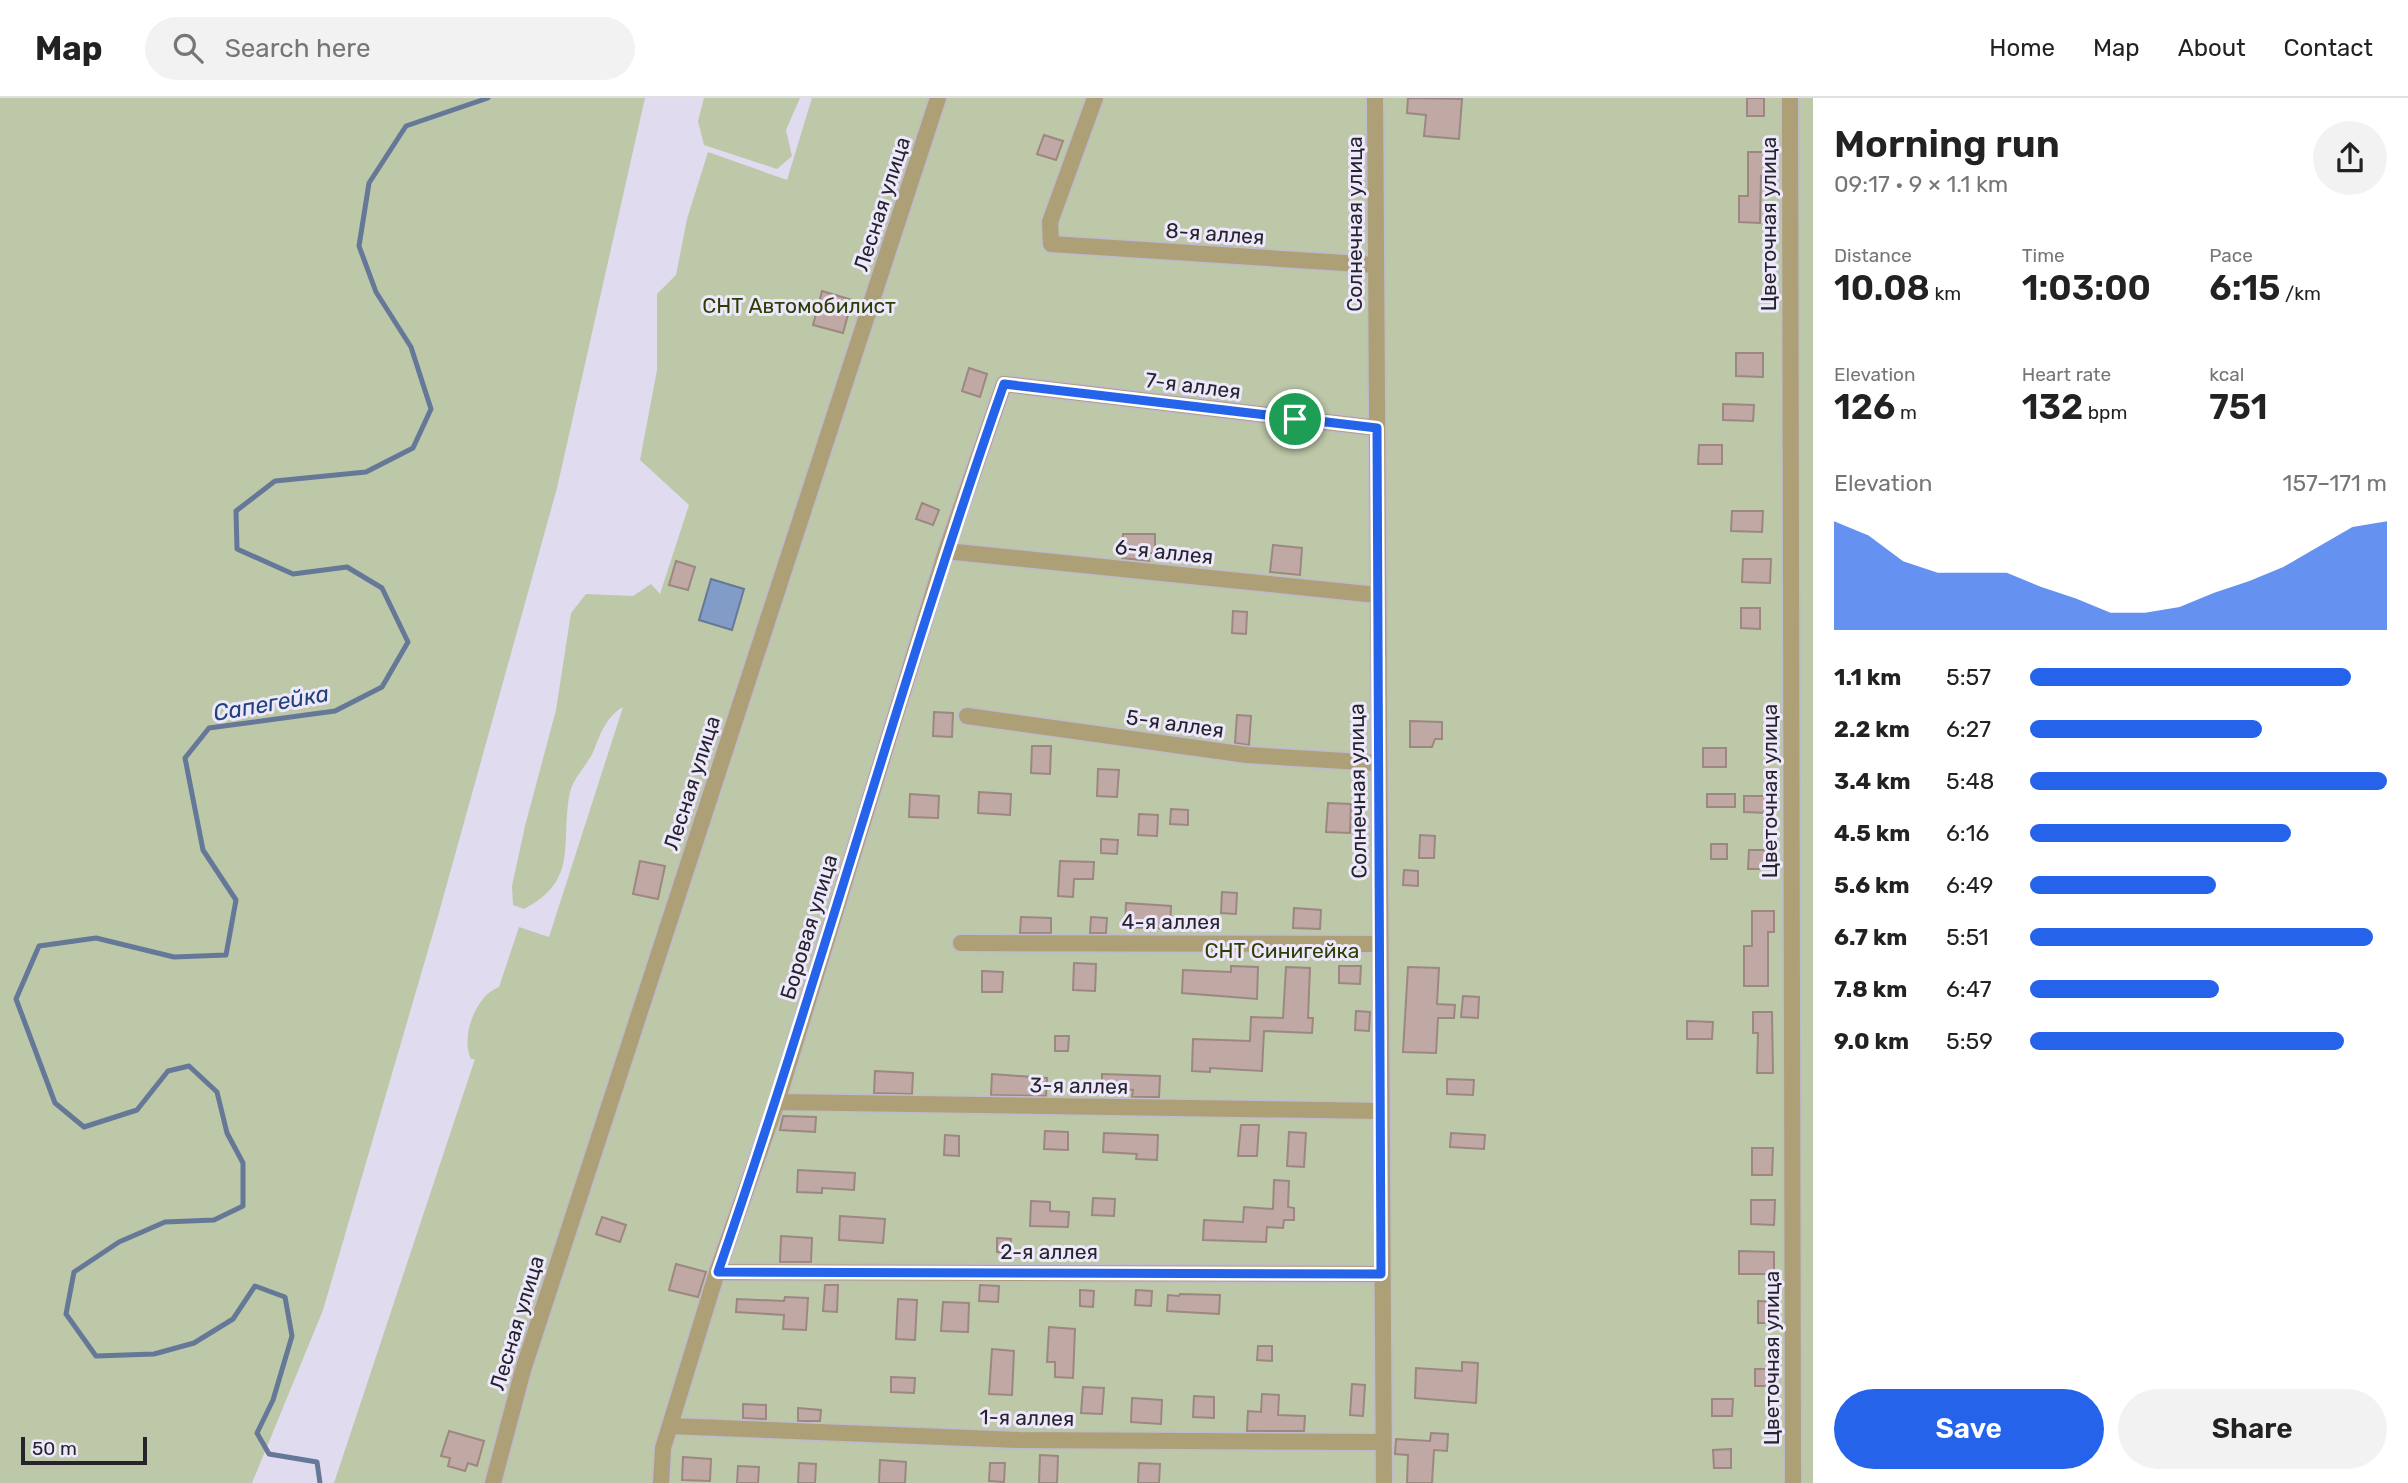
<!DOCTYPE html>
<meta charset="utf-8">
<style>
body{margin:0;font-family:Rubik,sans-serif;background:#f2f2f2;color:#222;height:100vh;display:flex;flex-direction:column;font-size:26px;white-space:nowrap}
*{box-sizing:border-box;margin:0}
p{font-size:23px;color:#767676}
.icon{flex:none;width:38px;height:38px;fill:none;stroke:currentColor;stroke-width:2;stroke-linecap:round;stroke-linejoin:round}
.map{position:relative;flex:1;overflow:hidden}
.side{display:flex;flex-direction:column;background:#fff;width:595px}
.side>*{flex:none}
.scale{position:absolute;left:21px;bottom:18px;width:126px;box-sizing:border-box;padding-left:7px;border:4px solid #26232b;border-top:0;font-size:19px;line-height:24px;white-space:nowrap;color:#26232b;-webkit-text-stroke:5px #eee8fc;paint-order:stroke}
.pin{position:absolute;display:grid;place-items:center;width:60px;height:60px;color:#fff;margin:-30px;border:4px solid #fff;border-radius:50%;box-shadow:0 2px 7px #0007}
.round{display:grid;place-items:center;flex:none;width:74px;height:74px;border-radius:37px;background:#f2f2f2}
.headline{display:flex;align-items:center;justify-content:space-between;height:119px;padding:0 21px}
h1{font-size:38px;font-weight:600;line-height:52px}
.stats{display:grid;grid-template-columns:repeat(3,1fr);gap:10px;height:119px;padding:7px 21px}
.stats div{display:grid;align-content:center}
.stats b{font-size:35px;font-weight:600}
.stats small{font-size:19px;font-weight:400}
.stats p{font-size:19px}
.chart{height:196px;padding:14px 21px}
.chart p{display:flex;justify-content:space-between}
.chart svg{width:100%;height:126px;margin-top:7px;fill:#2563eb;opacity:.7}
.action{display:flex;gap:14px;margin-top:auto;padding:14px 21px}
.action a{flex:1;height:80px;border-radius:42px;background:#2563eb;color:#fff;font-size:28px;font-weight:600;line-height:80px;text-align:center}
.action a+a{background:#f2f2f2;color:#222}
ul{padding:0 21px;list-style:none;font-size:23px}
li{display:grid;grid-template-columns:112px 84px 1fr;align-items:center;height:52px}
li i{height:18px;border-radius:9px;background:#2563eb}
header{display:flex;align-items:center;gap:42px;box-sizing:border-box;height:98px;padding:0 35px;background:#fff;border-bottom:2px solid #e0e0e0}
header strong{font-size:33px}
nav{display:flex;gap:38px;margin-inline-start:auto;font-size:24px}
.search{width:490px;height:63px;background:#f2f2f2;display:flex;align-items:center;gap:18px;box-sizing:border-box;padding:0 24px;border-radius:38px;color:#767676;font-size:26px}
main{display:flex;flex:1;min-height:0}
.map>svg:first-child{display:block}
</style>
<header>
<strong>Map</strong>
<div class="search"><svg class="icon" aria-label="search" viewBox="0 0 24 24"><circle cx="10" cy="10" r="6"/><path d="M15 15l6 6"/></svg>Search here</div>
<nav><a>Home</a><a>Map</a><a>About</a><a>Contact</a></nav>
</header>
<main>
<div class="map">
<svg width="1813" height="1385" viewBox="0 0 1813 1385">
<rect width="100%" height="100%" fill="#e1dbef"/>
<path fill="#bcc8a8" d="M0,0h645l-88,390 -119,428 -115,394 -71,173h-252z
M704,0h96l-14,32 6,26 -15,13 -73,-24 -6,-24z
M812,0h1001v1385h-1479l141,-424h-4c-11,-22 5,-64 28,-72l20,-60 30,10 74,-230c-16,9 -22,25 -29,43 -7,17 -22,27 -25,47 -8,49 9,84 -45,112l-11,-4 -1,-19 13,-60 31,-116 15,-97 15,-19 47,2 18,-12 9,10 29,-89 -49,-45 17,-90v-76l19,-19 11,-56 21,-67 79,28z"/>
<path fill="#819cc7" stroke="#667898" stroke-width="2" d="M711,481l33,10 -12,41 -33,-10z"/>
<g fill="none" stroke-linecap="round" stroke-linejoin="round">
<path stroke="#667898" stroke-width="5" d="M320,1385l-3,-21 -48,-8 -12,-21 16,-33 19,-64 -7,-39 -30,-11 -22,33 -39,24 -40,11 -58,2 -30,-42 8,-42 45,-30 46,-20 49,-2 29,-14v-43l-16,-30 -10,-41 -28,-26 -21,5 -31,39 -53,17 -29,-24 -39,-104 23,-53 57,-8 78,19 52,-2 10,-55 -33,-50 -18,-92 24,-30 126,-17 47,-24 26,-45 -26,-54 -35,-21 -54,7 -56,-25 -1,-38 39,-30 91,-9 47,-24 18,-39 -20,-62 -35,-55 -17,-46 10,-63 37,-57 82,-28"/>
</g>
<path fill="#c0a9a4" stroke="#9c8781" stroke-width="2" d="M1408,0l54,1 -3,40 -35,-3 2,-21 -19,-2z
M1747,0h17v18h-17z
M1044,37l19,6 -7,19 -19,-6z
M1748,54h19v24h-6l-1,47 -21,-1v-26h9z
M822,193l30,9 -9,33 -30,-8z
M1736,255h27v24l-27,-1z
M969,270l18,6 -7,23 -18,-6z
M1723,306l31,1 -1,16 -30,-1z
M1699,347h23v19h-24z
M922,405l17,7 -6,15 -17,-6z
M1732,413h31l-1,21 -31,-1z
M1123,436h32v19h-6v8l-27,-3z
M1273,447l29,3 -2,27 -30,-3z
M1743,461h28l-1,24 -28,-1z
M676,463l19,6 -7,23 -19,-5z
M1741,510h19v21l-19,-1z
M1233,513l14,1 -1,22 -14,-1z
M934,614l19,1 -1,24 -19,-1z
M1237,617l14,1 -2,29 -14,-2z
M1410,623l32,1v17h-7l-3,8h-22z
M1032,648h19l-1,28 -19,-1z
M1703,650h23v19h-23z
M1098,671l21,1 -2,27 -20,-1z
M979,694l32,2 -1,21 -32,-2z
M910,696l29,2 -1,22 -29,-1z
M1707,696h28v13h-28z
M1744,698h26l-1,17 -25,-1z
M1328,705l23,1 -1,29 -24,-1z
M1171,711l17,1v15l-18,-1z
M1139,716l19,1 -1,21 -19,-1z
M1420,737l15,1 -1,22h-15z
M1101,741l17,1 -1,14 -16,-1z
M1711,746h16v15h-16z
M1749,752h26l-1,19h-26z
M640,763l25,5 -7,33 -25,-5z
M1060,763l34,1 -1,17h-19l-1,18 -15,-1z
M1404,772l14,1v15l-15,-1z
M1222,794l15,1 -1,21 -15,-1z
M1126,805l45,3 -1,23 -45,-2z
M1294,810l27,2 -1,19 -27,-1z
M1752,813h22v21h-6v54h-24v-40h8z
M1021,819l30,1v15h-31z
M1091,819l16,1 -1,15h-16z
M1074,865l22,1 -1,27 -22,-1z
M1231,868l27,1 -1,32 -75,-6 1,-23 48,2z
M1339,868h22l-1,18 -21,-1z
M1286,869l24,1 -2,50h5l-1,15 -48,-2 -2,40 -52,-3v4l-18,-1 1,-32 57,2 1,-24 32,1z
M1408,869l31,1 -2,36 18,1 -1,13h-16l-2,35 -33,-1z
M982,873l21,1 -1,20h-20z
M1463,898l16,1 -1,21 -17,-1z
M1356,913l14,1 -1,19 -14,-1z
M1753,914h19l1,61h-16l1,-40h-5z
M1687,923l26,1 -1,17h-25z
M1055,938h14l-1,15h-13z
M875,973l38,2 -1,21 -38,-1z
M992,976l55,4 -1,18 -55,-1z
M1102,976l58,2 -1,21h-27l1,-7 -31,-2z
M1447,981l27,1 -1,15 -26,-1z
M783,1018l33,1 -1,15 -35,-2z
M1241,1027h18l-2,31h-19z
M1045,1033l23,1v18l-24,-1z
M1289,1034l17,1 -2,34 -17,-1z
M1104,1035l54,2 -1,25 -21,-1 1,-5 -34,-2z
M1451,1035l34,2 -1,14 -34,-2z
M945,1037l14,1v20l-15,-1z
M1752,1050h21l-1,27h-20z
M798,1072l57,3 -1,17 -32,-2v5l-25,-1z
M1274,1082l15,1 -1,26 6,1v12h-10l-1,8 -16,-1 -1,15 -63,-2 1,-20 39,2 1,-15 29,2z
M1093,1100l22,1 -1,17 -22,-1z
M1751,1102h24l-1,25 -23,-1z
M1031,1103l19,1v9l19,1 -1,15 -38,-1z
M840,1118l45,3 -2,24 -44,-3z
M602,1119l24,8 -6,17 -24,-8z
M781,1138l31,2 -1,24h-31z
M997,1140l14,1 -1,14 -13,-1z
M1739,1153l35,1v22h-35z
M676,1166l30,8 -8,25 -29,-7z
M825,1187h13l-1,27 -14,-1z
M980,1187l19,1 -1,16 -19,-1z
M1080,1192l14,1 -1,16 -13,-1z
M1136,1192l16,1 -1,15 -16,-1z
M1180,1196l40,1 -1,19 -52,-3 1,-16 11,1z
M785,1199l23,1 -2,32 -23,-1 1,-14 -48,-3 1,-13 47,2z
M898,1201l19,1 -2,40 -19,-1z
M1758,1203l19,1v21h-19z
M943,1204l26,1 -1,29 -27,-1z
M1049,1229l26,2 -2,49 -18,-1v-15h-8z
M1258,1248h14v15l-15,-1z
M992,1251l22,2 -2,44 -23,-1z
M1462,1264l16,1 -2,40 -61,-5 1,-30 46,3z
M1755,1271h19v17h-19z
M891,1279l24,1 -1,15 -23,-1z
M1352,1286l13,1 -2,31 -13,-1z
M1083,1289l21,1 -2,26 -21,-1z
M1262,1296l17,1 -1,20 27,1 -1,15h-57l1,-20 13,1z
M1194,1298l20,1v21l-21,-1z
M1132,1300l30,2 -1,24 -30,-2z
M1712,1301h21l-1,17h-20z
M743,1306l23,1v14l-23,-1z
M798,1310l23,2 -1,11h-22z
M449,1333l35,10 -7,25 -9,-3 -3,8 -17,-5 2,-8 -9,-2z
M1431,1335l17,1 -1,17 -13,-1 -2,33h-25l1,-28 -13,-1 1,-15 34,2z
M1731,1351v19h-17l-1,-18z
M1040,1357l18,1 -1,27h-18z
M683,1359l28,2 -1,22 -28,-1z
M880,1362l26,2 -1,21h-26z
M799,1365l17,1 -1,19h-17z
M990,1365h15l-1,19 -15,-1z
M1139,1365l21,1 -1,19h-21z
M738,1368l21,1 -1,16h-21z"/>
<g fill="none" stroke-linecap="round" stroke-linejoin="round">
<g stroke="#bfbacc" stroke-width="19">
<path id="street" d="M1095,0l-45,124 1,22 325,21
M1375,0l9,1385
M1790,0l3,1385
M946,453l431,44
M967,618l280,39 131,8
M961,845l419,1
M777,1004l604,9
M717,1174l664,2
M670,1328l350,14 363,2
M493,1385l30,-113 415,-1272
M661,1385l2,-35 54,-176 60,-170 169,-551 58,-167 373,44"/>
</g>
<use href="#street" stroke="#ad9f76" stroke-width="16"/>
</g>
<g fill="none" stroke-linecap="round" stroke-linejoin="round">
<g stroke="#fff" stroke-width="14">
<path id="route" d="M1004,286l373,44 4,846 -663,-2c102,-294 183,-594 286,-888z"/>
</g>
<use href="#route" stroke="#2563eb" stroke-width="9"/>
</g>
<g text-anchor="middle" stroke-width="6" stroke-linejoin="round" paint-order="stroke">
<g font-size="21" fill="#26232b" stroke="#eee8fc">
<text transform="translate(882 106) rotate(-72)" y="7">Лесная улица</text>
<text transform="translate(1355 126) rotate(-90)" y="7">Солнечная улица</text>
<text transform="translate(1769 126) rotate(-90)" y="7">Цветочная улица</text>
<text transform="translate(1215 136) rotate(4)" y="7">8-я аллея</text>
<text transform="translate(1193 288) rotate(7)" y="7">7-я аллея</text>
<text transform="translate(1164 454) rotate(6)" y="7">6-я аллея</text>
<text transform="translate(1175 626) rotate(8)" y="7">5-я аллея</text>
<text transform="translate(692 685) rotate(-72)" y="7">Лесная улица</text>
<text transform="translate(1358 693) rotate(-91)" y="7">Солнечная улица</text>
<text transform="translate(1770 693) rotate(-90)" y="7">Цветочная улица</text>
<text x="1171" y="831">4-я аллея</text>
<text transform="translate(809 829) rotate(-73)" y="7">Боровая улица</text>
<text transform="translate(1079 988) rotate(1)" y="7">3-я аллея</text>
<text x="1049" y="1161">2-я аллея</text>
<text transform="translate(517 1225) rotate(-73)" y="7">Лесная улица</text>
<text transform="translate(1772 1260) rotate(-90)" y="7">Цветочная улица</text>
<text transform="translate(1027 1320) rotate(1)" y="7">1-я аллея</text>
</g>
<g font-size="21" fill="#2e3d03" stroke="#eee8fc">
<text x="799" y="215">СНТ Автомобилист</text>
<text x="1282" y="860">СНТ Синигейка</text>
</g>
<g font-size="23" font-style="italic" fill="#21437a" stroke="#eee8fc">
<text transform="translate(271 605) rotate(-10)" y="8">Сапегейка</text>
</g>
</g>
</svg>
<div class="scale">50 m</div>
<div class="pin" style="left:1295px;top:321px;background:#1e9e55"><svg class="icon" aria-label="arrive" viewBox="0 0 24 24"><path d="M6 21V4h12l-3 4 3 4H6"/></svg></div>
</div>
<section class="side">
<div class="headline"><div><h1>Morning run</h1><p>09:17 · 9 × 1.1 km</p></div><a class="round"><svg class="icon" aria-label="share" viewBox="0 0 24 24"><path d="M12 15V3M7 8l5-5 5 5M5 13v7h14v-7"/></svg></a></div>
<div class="stats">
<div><p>Distance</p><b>10.08<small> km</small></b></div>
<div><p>Time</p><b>1:03:00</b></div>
<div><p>Pace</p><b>6:15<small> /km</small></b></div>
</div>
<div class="stats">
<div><p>Elevation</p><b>126<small> m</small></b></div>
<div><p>Heart rate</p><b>132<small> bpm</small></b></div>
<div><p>kcal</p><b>751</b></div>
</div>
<div class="chart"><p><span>Elevation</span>157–171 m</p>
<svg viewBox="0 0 160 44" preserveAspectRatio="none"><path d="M0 44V6L10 11L20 20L30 24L40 24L50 24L60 29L70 33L80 38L90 38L100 36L110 31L120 27L130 22L140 15L150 8L160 6V44z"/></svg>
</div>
<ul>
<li><b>1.1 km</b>5:57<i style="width:90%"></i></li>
<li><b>2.2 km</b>6:27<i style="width:65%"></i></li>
<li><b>3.4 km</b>5:48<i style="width:100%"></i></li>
<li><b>4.5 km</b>6:16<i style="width:73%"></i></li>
<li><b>5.6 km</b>6:49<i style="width:52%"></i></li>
<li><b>6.7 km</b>5:51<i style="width:96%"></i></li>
<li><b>7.8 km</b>6:47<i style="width:53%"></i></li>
<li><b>9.0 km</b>5:59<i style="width:88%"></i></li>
</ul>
<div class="action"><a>Save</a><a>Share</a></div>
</section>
</main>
